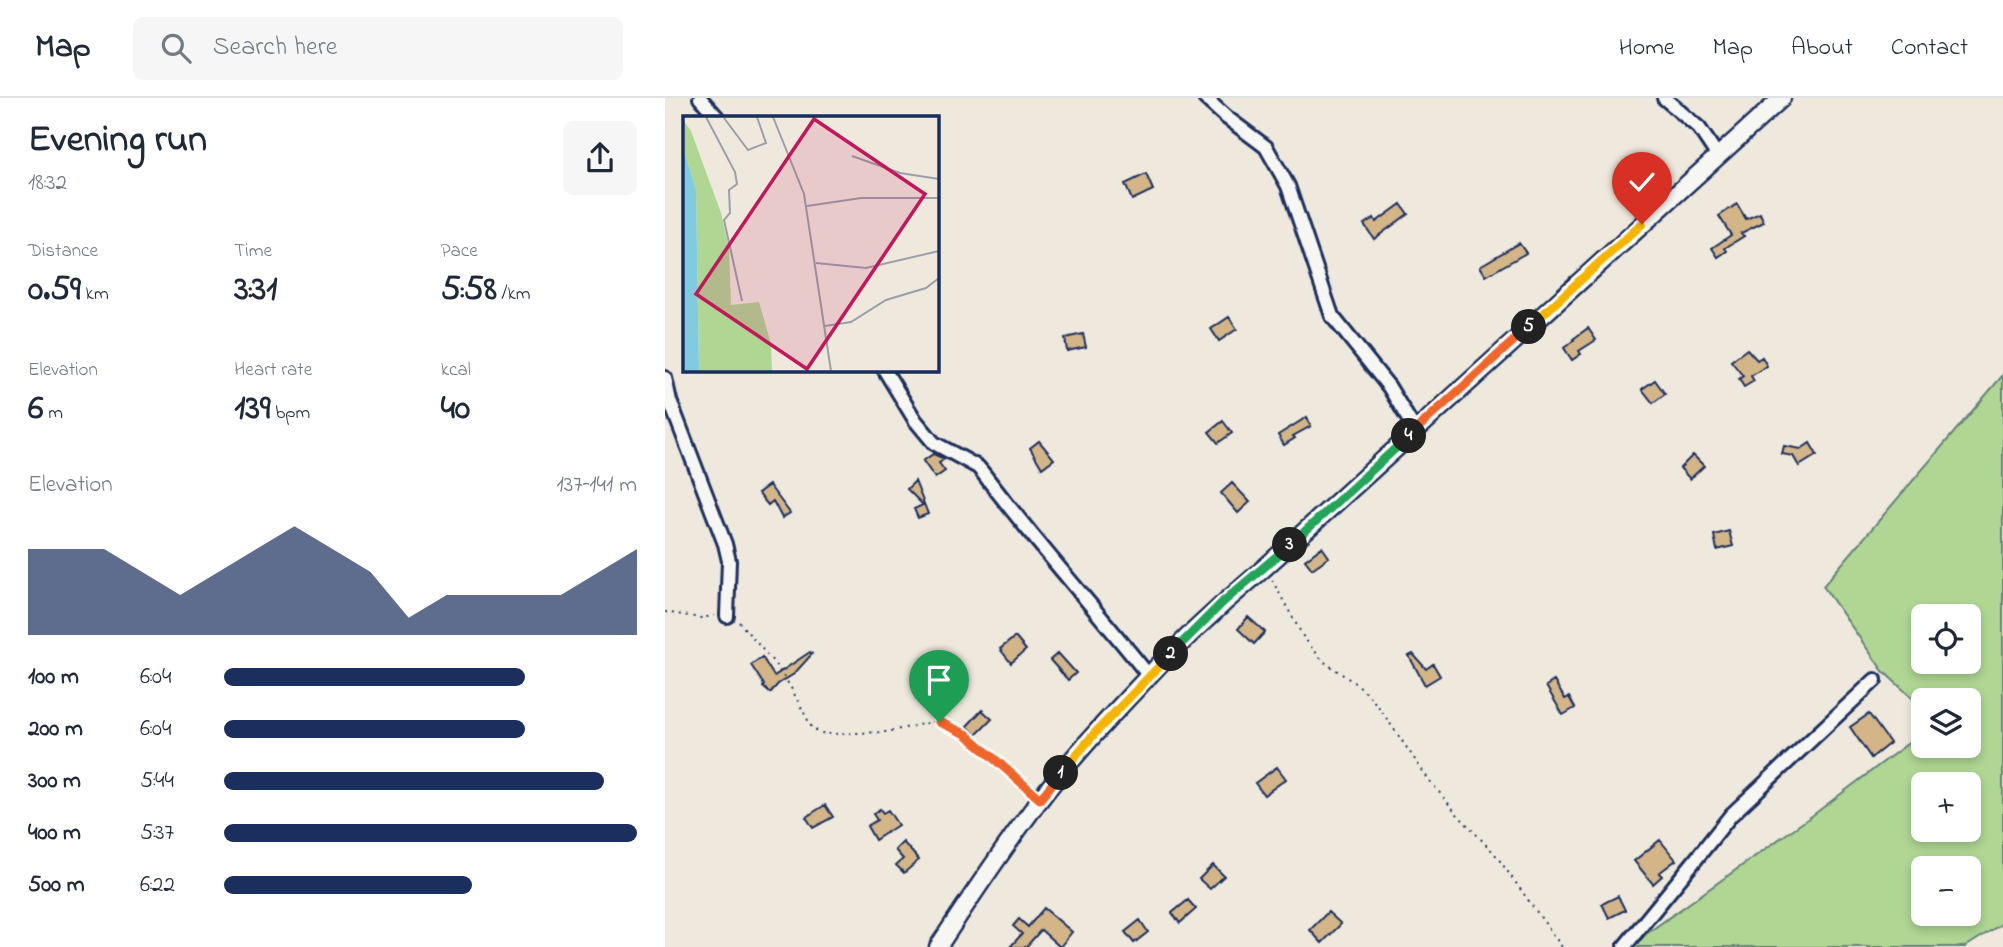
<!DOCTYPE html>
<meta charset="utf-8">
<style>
body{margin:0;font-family:"Indie Flower",sans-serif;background:#f6f6f7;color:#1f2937;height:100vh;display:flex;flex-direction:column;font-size:26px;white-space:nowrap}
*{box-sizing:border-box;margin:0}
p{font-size:23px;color:#747a83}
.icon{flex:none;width:38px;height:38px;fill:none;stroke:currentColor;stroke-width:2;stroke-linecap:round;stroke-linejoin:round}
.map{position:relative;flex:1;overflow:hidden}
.drawer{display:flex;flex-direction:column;background:#fff;width:665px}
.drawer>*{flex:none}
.tools{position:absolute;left:1246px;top:506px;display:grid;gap:14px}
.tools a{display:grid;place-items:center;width:70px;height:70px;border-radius:10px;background:#fff;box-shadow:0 4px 10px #0003;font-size:35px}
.pin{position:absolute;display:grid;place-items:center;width:60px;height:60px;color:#fff;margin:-72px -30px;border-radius:50% 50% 50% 0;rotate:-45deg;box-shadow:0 0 7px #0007}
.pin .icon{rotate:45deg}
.km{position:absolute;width:35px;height:35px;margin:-18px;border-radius:50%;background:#222;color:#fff;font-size:19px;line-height:35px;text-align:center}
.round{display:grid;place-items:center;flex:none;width:74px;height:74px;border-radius:10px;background:#f6f6f7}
.head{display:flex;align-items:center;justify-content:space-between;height:119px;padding:0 28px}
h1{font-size:38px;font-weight:800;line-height:52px}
.metrics{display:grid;grid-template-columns:repeat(3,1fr);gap:10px;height:119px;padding:7px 28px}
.metrics div{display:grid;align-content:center}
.metrics b{font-size:35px;font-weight:800}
.metrics small{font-size:19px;font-weight:400}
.metrics p{font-size:19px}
.chart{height:196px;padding:14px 28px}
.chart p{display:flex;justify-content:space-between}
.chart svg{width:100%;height:126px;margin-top:7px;fill:#1b2f5e;opacity:.7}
ul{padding:0 28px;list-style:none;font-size:23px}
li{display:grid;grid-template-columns:112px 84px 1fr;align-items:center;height:52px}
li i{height:18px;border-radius:9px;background:#1b2f5e}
header{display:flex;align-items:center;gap:42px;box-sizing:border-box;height:98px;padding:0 35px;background:#fff;border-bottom:2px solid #e0e1e3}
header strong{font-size:33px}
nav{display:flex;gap:38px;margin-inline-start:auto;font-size:24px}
.search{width:490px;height:63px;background:#f6f6f7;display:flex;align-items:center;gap:18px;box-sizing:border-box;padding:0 24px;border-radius:10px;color:#747a83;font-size:26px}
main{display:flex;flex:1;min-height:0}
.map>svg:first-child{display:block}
</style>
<header>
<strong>Map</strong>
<div class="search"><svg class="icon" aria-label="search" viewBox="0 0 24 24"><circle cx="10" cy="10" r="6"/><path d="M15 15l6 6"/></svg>Search here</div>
<nav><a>Home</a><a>Map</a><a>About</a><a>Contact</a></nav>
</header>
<main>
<section class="drawer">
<div class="head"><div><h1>Evening run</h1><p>18:32</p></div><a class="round"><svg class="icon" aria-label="share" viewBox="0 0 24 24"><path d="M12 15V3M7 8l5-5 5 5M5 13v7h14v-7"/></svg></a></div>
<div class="metrics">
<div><p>Distance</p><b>0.59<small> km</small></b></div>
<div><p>Time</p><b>3:31</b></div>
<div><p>Pace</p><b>5:58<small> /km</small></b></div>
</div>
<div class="metrics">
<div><p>Elevation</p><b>6<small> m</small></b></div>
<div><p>Heart rate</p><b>139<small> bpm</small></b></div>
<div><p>kcal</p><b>40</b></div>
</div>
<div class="chart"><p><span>Elevation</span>137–141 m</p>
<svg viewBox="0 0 160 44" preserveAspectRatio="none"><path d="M0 44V14L10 14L20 14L30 22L40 30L50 22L60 14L70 6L80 14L90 22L100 38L110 30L120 30L130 30L140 30L150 22L160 14V44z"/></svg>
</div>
<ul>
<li><b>100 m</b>6:04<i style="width:73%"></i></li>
<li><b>200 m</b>6:04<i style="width:73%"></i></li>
<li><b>300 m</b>5:44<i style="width:92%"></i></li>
<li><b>400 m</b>5:37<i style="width:100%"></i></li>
<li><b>500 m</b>6:22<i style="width:60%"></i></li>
</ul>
</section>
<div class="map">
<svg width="1338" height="849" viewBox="0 0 1338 849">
<rect width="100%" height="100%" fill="#efe9dd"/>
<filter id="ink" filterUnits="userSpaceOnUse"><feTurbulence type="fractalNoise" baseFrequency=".0143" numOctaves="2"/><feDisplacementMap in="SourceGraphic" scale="14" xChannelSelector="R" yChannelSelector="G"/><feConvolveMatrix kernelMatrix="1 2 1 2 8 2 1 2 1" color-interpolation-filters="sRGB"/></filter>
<g filter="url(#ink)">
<path fill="#afd693" stroke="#658278" stroke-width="2" fill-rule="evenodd" d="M1338,277v548l-38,24h-331l12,-13 167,-119 110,-83v14h46v-46h-46v8l-40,-37 -60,-85zM1258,518h46v46h-46zM1258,686h46v46h-46zM1258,770h46v46h-46z"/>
<path fill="#d3b587" stroke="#1b2f5e" stroke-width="2" d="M481,76l7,16 -21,10 -7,-16z
M736,106l7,10 -34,25 -10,-15 10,-6 2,4z
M1072,106l9,15 14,-6 4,9 -23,11 3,3 -19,12 2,3 -9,6 -6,-9 19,-13 -12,-19z
M854,145l7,10 -40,23 -6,-10z
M564,219l8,12 -18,12 -8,-12z
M923,230l8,12 -17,11 2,3 -9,6 -8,-12 10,-8 -1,-1z
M418,236l3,13 -19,4 -2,-13z
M1082,251l10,11 5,-3 5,9 -16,10 3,5 -10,6 -5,-8 4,-3 -12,-15z
M990,282l10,14 -12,9 -11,-14z
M642,319l4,9 -18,10 2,2 -11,7 -6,-10z
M558,323l9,12 -14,10 -9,-11z
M374,343l15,18 -12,9 -12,-20z
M1145,345l7,12 -18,11 -6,-10 -11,-2 2,-8 17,3z
M268,356l12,5 -6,4 6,8 -10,7 -12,-17z
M1028,357l11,11 -14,13 -10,-11z
M250,383l13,33 -10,4 -4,-9 9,-4 -16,-16z
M567,385l18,19 -12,11 -17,-20z
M104,387l21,28 -8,5 -9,-17 -5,4 -10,-12z
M1064,433l4,15 -16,4 -3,-15z
M657,449l7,10 -17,12 -7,-9z
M583,519l17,15 -11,12 -16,-15z
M350,539l11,13 -15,13 -11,-14z
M145,554l2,2 -18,20 -16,10 -8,9 -7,-6 1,-2 -13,-20 11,-8 12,19z
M393,555l18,20 -8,7 -18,-20z
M748,556l13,15 7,-5 7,12 -15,9 -16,-29z
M889,583l11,18 4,-2 6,11 -12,7 -17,-29z
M317,612l10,9 -16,16 -9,-9z
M1204,616l21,29 -19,15 -21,-31z
M612,669l9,12 -22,16 -9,-12z
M160,707l8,12 -20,11 -7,-11z
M215,711l3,4 5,-3 10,15 -23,15 -8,-14 10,-6 -4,-6z
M995,742l16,20 -17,13 3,3 -9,8 -19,-23z
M238,744l16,18 -15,13 -8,-8 7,-6 -8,-9z
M548,767l11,11 -14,13 -11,-10z
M953,798l7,14 -16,8 -7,-14z
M523,802l8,9 -16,14 -8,-10z
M379,810l28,24 -12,15 -19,-17 -15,17h-16l12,-13 -9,-8 6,-7 9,8z
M663,814l13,12 -19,19 -12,-13z
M475,822l8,12 -14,11 -9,-11z"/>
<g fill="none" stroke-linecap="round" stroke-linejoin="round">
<g stroke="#1b2f5e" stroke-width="18">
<path id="minor" d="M35,0l17,19
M540,0l21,19 40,30 22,39 44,130 57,71 26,43
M999,0l35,30 18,27
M219,271l31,51 19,23 44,24 5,6c53,70 111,134 166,203
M0,280l5,23 55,143 4,17 -2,55
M959,849l68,-83 39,-49 144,-135"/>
</g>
<g stroke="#1b2f5e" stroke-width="21">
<path id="major" d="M273,849c32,-49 65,-98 100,-145 27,-36 57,-69 88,-102 42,-46 87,-89 135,-129l521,-473"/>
</g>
<path stroke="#1b2f5e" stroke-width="2" stroke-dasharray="2 5" stroke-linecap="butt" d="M607,482l32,58 19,23 39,27 16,18 51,74 29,35 37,39 67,93
M0,514l35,6 14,-2
M74,524l36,42 15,22 22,42 9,5 8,1 58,-2 44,-10h8l27,13 63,54"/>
<use href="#minor" stroke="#f6f6f2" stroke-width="12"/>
<use href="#major" stroke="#f6f6f2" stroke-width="16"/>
</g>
</g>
<g fill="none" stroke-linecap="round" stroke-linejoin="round" filter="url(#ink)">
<g stroke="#fff" stroke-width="14">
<path id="split-1" d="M274,624l27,12 74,65 21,-26"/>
</g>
<g stroke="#fff" stroke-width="14">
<path id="split-2" d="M396,675l34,-40 76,-79"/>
</g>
<g stroke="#fff" stroke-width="14">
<path id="split-3" d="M506,556l52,-52 67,-57"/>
</g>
<g stroke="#fff" stroke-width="14">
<path id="split-4" d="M625,447l119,-109"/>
</g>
<g stroke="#fff" stroke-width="14">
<path id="split-5" d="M744,338l120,-109"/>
</g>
<g stroke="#fff" stroke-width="14">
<path id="split-6" d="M864,229l113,-103"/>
</g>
<use href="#split-1" stroke="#f0652b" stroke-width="9"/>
<use href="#split-2" stroke="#f5b400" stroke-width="9"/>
<use href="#split-3" stroke="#22a559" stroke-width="9"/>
<use href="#split-4" stroke="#22a559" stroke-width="9"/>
<use href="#split-5" stroke="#f0652b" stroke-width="9"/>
<use href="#split-6" stroke="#f5b400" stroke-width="9"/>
</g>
<g transform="translate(18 18)">
<rect width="256" height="256" fill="#efe9dd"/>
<path d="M0,4l8,11 30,82 8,35 2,57 28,-3 12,42 1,27h-73l-3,-181 -13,-43z" fill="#afd693"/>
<path d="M0,31l13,43 3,181h-16z" fill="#81cbe1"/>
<path fill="none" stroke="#9a9faa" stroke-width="2" d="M23,1l29,55 2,12 -8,6 1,23 -6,7 18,81M90,1l31,77 27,177M41,2l24,32 18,-7 -9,-26M169,40l48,17 39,6M124,90l54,-8h78M133,147l50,5 73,-17M142,210l26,-4 35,-22 40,-12 13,-10"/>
<path fill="#c2185b" fill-opacity="0.15" stroke="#c2185b" stroke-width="3.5" d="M131,3l111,75 -118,175 -111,-75z"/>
<rect width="256" height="256" fill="none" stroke="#1b2f5e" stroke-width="3.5"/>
</g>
</svg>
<div class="tools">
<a><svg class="icon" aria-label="locate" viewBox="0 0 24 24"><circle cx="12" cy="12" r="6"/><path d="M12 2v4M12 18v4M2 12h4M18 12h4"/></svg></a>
<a><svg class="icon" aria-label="layers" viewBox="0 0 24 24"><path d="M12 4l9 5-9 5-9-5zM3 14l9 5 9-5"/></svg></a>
<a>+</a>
<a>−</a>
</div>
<div class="pin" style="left:274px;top:624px;background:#1e9e55"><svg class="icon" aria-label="arrive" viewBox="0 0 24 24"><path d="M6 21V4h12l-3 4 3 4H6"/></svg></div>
<div class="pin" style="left:977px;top:126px;background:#d93025"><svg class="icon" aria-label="check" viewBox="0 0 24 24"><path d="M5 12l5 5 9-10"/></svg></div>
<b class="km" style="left:396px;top:675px">1</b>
<b class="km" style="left:506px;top:556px">2</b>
<b class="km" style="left:625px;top:447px">3</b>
<b class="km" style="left:744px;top:338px">4</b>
<b class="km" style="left:864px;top:229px">5</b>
</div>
</main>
